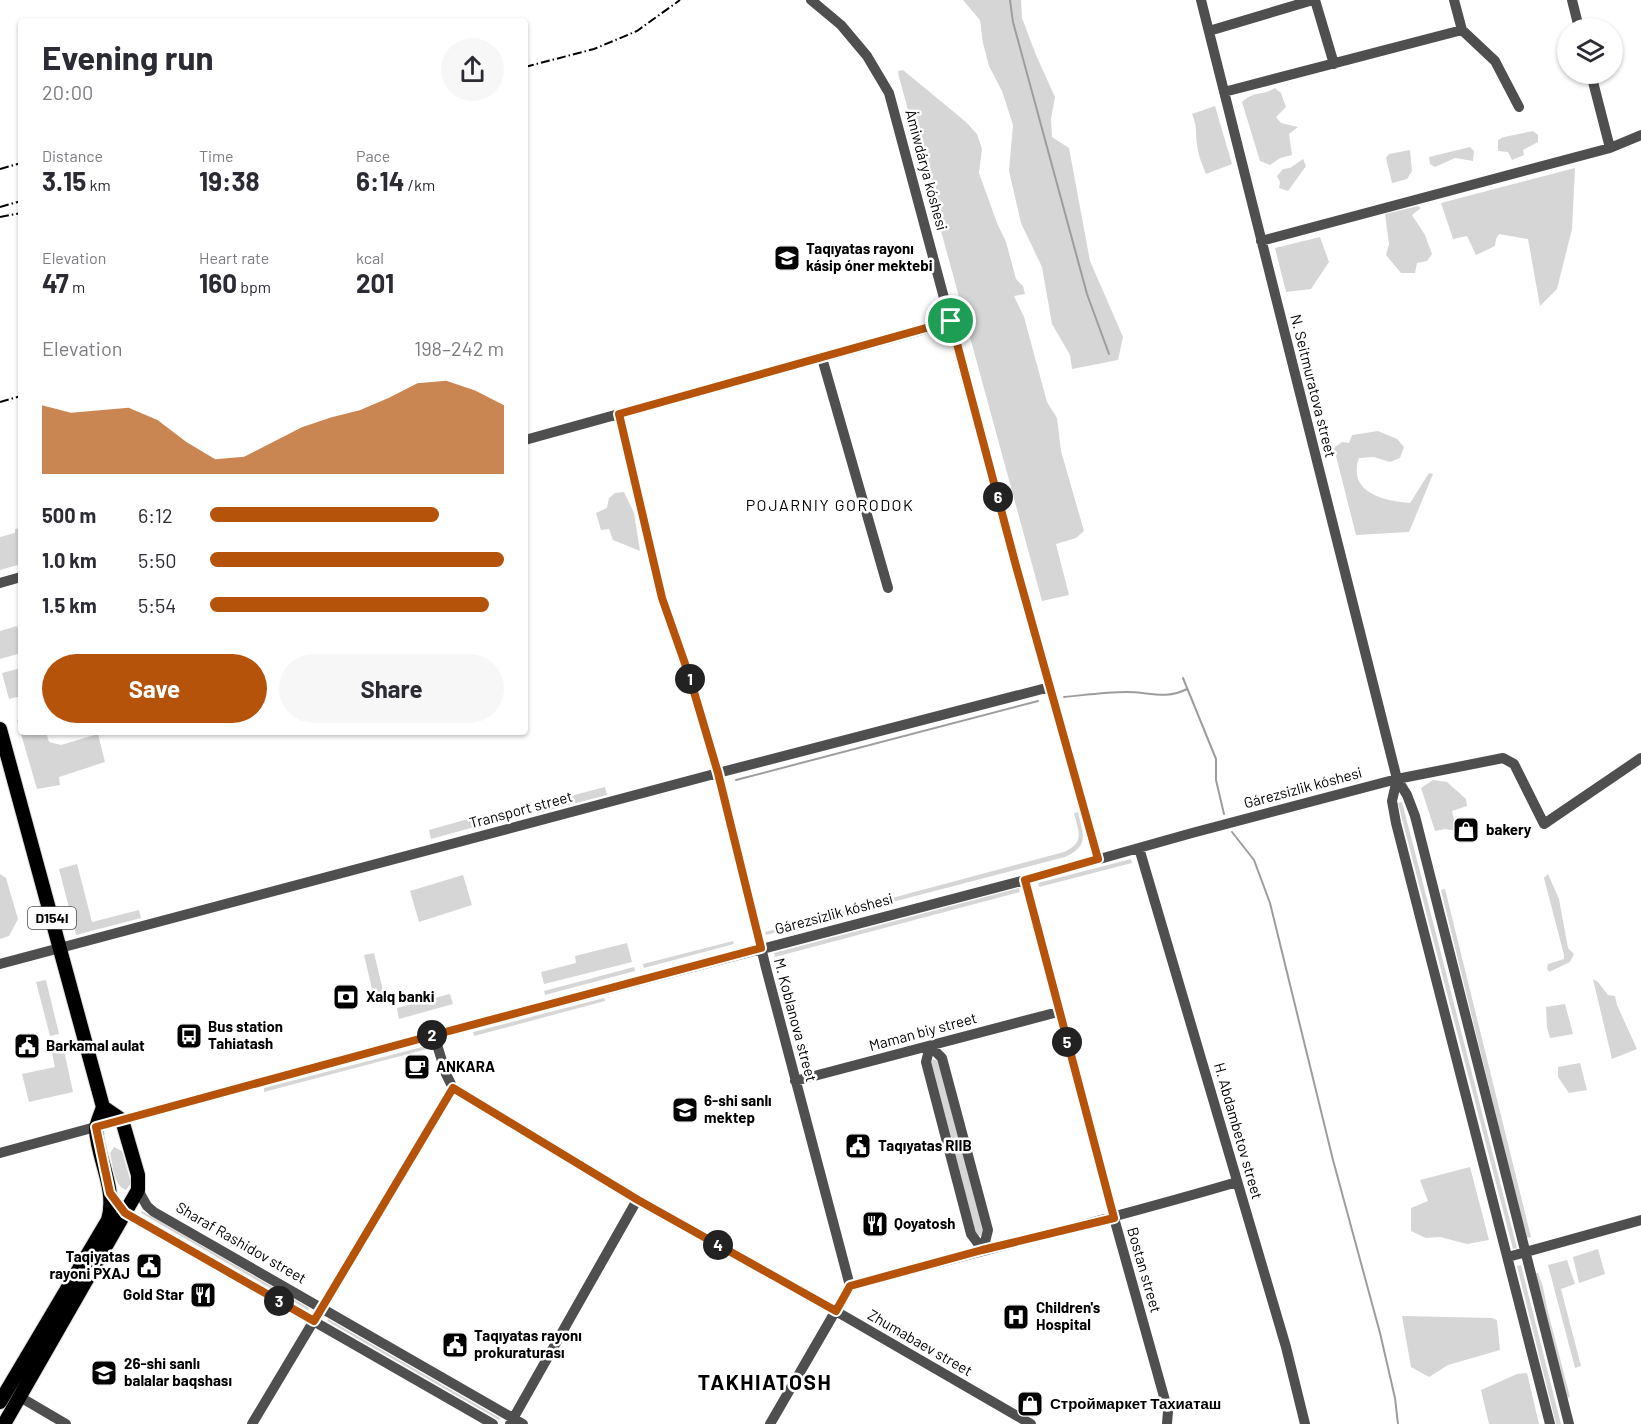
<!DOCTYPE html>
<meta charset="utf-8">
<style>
body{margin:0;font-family:Barlow,sans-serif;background:#f7f7f7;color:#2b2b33;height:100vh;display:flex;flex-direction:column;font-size:22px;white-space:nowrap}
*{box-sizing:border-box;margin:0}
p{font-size:20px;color:#7c7c81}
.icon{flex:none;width:33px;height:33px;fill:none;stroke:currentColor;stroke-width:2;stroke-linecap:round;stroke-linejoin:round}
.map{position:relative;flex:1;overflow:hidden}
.sheet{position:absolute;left:18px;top:18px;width:510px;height:717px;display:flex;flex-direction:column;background:#fff;border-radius:6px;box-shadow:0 2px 4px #0004}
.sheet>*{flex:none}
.tools{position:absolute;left:1557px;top:18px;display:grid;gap:12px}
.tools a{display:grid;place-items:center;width:66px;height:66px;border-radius:50%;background:#fff;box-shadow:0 2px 4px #0004;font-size:30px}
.pin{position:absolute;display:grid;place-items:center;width:51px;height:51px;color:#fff;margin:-26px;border:3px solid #fff;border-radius:50%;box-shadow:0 2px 6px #0007}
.km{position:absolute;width:30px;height:30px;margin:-15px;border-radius:50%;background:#222;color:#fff;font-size:16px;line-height:30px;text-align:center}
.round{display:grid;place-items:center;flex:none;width:63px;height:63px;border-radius:32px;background:#f7f7f7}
.overview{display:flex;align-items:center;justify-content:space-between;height:102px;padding:0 24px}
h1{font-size:33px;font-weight:700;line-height:45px}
.figures{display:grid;grid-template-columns:repeat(3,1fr);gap:9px;height:102px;padding:6px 24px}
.figures div{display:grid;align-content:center}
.figures b{font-size:26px;font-weight:700}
.figures small{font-size:16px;font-weight:400}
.figures p{font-size:16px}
.chart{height:168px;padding:12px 24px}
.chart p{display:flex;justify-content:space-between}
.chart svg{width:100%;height:108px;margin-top:6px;fill:#b45309;opacity:.7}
.primary-button{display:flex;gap:12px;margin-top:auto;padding:12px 24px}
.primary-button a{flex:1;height:69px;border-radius:36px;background:#b45309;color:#fff;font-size:24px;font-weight:700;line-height:69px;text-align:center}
.primary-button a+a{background:#f7f7f7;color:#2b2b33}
ul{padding:0 24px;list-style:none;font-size:20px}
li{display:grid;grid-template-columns:96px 72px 1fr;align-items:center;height:45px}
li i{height:15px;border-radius:8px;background:#b45309}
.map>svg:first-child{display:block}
</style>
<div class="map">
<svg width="1641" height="1424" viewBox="0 0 1641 1424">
<rect width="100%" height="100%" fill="#fff"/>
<path fill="#d6d6d6" d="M963,0h58l1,18 14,37 19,42 -4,22 1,18 17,11 21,113 33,76 -5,23 -46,9 -2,-14 -18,-31 -10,-57 -21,-44 -12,-52 4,-46 -11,-34 -13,-25 -6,-23 -3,-23z
M903,70l63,52 11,12 5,15 -3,24 18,50 9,19 10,37 7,7 2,8 -11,2 10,21 23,85 10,16 4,33 23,80 -8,7 -20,6 13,51 -27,6 -143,-524 -1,-6z
M1275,88l6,5 5,14 -10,10 5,6 17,4 -9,7 3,21 -12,3 -10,7 -10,-4 -18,-59c13,-12 20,-6 33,-14z
M1215,106l17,58 -26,10c-4,-10 -8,-19 -9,-30 -2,-14 1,-15 -5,-30z
M1533,131l5,4v7l-15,8 1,5 -12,5 -4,-8 -10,-1v-11l6,-3z
M1470,147l4,4 -1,10 -18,-3 -20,9 -5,-3 -1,-7z
M1410,150l2,21 -5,8 -15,4 -6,-25 3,-4z
M1303,159l3,7 -18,25 -9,-3 1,-6 -3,-6 6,-7 7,-1z
M1575,168l-3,61 -15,60 -17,17 -12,-67 -29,-5 -3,5 -1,7 -19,9 -9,-19 -14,3 -12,-36z
M1418,206l3,2 -9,7 13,20 7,19 -5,7 -10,2 -2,10h-14l-15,-18 3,-11 -4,-30z
M1320,237l9,25 -18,27 -25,3 -11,-44z
M1378,431l19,8 7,8 -4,11 -10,4 -16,-5 -15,1c-12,34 24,43 51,45l19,-30 4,1 -24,58 -53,3 -22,-87 8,-6 7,1 3,-8z
M624,492l10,21 6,38 -27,-11 -4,-11 -8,1 -5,-17 11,-5 2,-10 6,-5z
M21,528v36l-21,6v-33l15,-4v-4z
M17,626l4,15v12l-21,6v-28z
M21,668v28l-12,3 -7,-26z
M21,719v13h25l3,10 12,3 37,-11 7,28 -46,15 1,8 -23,4 -20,-69z
M1433,780l14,2 19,17 1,7 -15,5 5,20 -12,-2 -10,2 -14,-43z
M605,787l2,8 -69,18 -2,-8z
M1402,802l115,446 -4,1 -115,-446z
M1078,812c5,23 12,33 -13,45l-299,78 -1,-3 299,-80c21,-10 15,-19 10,-39z
M486,814l3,9 -58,16 -2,-9z
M1131,859l1,4 -93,24 -1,-4z
M77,864l15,58 47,-12 2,8 -65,17 -17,-66z
M0,874l6,4 12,41 -9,17 -9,3z
M1548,874l11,25 9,49 6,6 -4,8 -21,10 -2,-4 1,-4 16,-5v-4l-20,-77z
M463,875l9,30 -53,17 -9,-31z
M1019,888l1,4 -245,65 -1,-4z
M1445,889l86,348 -5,1 -85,-348z
M733,941l1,3 -90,24 -1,-4z
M627,943l5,19 -88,22 -3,-12 35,-9 -1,-7z
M374,953l10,42 -10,2 -10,-42z
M634,967l1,4 -90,24 -1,-4z
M1593,979l5,3 10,13 7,1 2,9 20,44 -25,10z
M46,980l13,54 -9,2 -14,-54z
M450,994l3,10 -54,15 -2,-11z
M604,998l1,3 -131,35 -1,-4z
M1565,1004l8,30 -23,4 -3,-11 -1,-20z
M63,1046l10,46 -44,10 -7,-28 33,-7 -4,-18z
M426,1046l5,2 -167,44v-4z
M933,1059l5,2 46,172 -3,3 -5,-1 -46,-171z
M1580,1063l7,27 -18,3 -11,-16v-10z
M114,1147l8,4 9,32 -5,7c-12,-4 -13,-25 -16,-37z
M1470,1167l19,73 -22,4 -27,-7 -14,1 -15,-7v-23l17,-7 -8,-21z
M142,1211l167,97 -1,2 -167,-97z
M1598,1249l7,25 -26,9 -6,-26z
M1567,1260l8,24 -14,5 20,77 -6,2 -27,-103z
M1521,1265l40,159h-5l-39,-158z
M1535,1273h3l5,14 4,21 23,89 -4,1z
M1402,1316l90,2 5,2 3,30 -52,15 -19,12 -18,-10z
M328,1319l172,99 -1,2 -172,-99z
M1527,1373l12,51h-50l-8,-34 36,-16z"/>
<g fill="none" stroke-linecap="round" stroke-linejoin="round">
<path stroke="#9d9d9d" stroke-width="2" d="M1010,0l3,22 74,272 22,60
M1183,678l33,81v21l8,34
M1064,697c21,-2 42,-5 63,-5 22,0 39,8 60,-3
M736,780l302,-79
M1232,832l22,28 16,43 63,257 47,173 15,65 3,26"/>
<g stroke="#dbdbdb" stroke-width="16">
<path id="major" d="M0,729l103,378
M0,1402l108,-182c9,-30 -10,-60 -12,-90 0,-7 5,-16 7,-23
M4,1424l134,-234v-15l-16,-55 -19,-13"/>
</g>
<path stroke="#4f4f4f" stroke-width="10" d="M811,0l30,25 26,31 22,37 127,473 82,293
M1201,0l196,779 10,16 8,21 154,608
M1315,0l19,64
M1454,0l8,30 33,31 24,46
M1572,0l7,28
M1209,31l104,-31
M1591,74l19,74
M1224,92l238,-62
M1261,241l349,-93 31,-13
M822,358l66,230
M619,414l43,184 27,77 29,98 48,195 84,318
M525,440l426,-118
M0,583l21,-6
M1397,779l-5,22 4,22 154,601
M1139,848l147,499 19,77
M1025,880l89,338 54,193 -1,13
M0,964l718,-191 332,-86
M434,1035l12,39 7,14
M930,1046l12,12 46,172 -5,20 -12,-16 -45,-172z
M795,1081l263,-69
M453,1088l184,112 209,117 185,107
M0,1153l434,-118 591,-155 167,-47 205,-54 106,-21 11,6 30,60 97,-66
M138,1190l9,16 7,6 369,212
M110,1193l15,20 368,211
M1508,1257l133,-37
M850,1286c129,-35 259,-66 387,-104
M20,1397l46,27
M252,1424l201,-336
M510,1424l127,-224
M770,1424l80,-138"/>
<use href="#major" stroke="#000" stroke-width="14"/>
<path stroke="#000" stroke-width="2" stroke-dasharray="9 3 1.5 3" stroke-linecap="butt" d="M525,67l69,-18 43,-18 43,-31
M0,169l21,-6
M0,207l21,-6
M0,217l21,-4
M0,402l21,-6"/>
</g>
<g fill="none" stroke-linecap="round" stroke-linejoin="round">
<g stroke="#fff" stroke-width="12">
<path id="route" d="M951,321l65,245 82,293 -73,21 89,338 -132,32 -132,36 -14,25 -198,-111 -185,-112 -139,233 -189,-108 -15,-20 -14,-66 338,-92 327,-87 -43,-175 -29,-98 -27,-77 -43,-184z"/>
</g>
<use href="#route" stroke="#b45309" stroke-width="8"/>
</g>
<defs>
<g id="school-square" transform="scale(1.35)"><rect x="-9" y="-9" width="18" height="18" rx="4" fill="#000" stroke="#fff"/><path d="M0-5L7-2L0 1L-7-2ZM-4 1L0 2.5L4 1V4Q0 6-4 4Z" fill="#fff"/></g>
<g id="shop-square" transform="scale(1.35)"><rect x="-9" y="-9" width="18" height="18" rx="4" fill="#000" stroke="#fff"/><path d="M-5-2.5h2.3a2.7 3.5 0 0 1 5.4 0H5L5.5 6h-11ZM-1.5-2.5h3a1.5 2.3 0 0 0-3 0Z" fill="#fff"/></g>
<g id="bank-square" transform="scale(1.35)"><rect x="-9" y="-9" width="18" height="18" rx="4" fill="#000" stroke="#fff"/><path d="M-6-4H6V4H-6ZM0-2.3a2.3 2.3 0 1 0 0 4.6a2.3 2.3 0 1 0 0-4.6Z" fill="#fff"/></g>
<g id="bus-square" transform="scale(1.35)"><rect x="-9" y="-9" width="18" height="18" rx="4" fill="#000" stroke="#fff"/><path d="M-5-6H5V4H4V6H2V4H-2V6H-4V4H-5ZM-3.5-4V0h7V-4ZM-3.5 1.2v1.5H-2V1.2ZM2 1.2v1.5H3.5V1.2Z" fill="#fff"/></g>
<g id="civic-square" transform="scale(1.35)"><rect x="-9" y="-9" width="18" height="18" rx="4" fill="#000" stroke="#fff"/><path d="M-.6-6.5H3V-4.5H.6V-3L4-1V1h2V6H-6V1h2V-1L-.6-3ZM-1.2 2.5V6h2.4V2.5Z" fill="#fff"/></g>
<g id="cafe-square" transform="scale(1.35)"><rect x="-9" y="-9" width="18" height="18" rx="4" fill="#000" stroke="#fff"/><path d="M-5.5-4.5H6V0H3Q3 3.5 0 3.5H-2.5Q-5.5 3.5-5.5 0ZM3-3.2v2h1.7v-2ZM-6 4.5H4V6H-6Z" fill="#fff"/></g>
<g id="restaurant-square" transform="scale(1.35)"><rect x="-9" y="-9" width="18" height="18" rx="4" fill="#000" stroke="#fff"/><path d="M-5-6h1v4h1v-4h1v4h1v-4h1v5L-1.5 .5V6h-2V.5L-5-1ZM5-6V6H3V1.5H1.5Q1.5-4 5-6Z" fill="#fff"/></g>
<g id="hospital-square" transform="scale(1.35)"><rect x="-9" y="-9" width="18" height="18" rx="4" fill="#000" stroke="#fff"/><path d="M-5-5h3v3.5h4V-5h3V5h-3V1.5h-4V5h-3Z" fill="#fff"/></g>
</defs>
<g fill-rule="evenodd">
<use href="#school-square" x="787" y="258"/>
<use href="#shop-square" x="1466" y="830"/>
<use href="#bank-square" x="346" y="997"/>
<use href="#bus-square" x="189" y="1036"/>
<use href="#civic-square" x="27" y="1046"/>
<use href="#cafe-square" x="417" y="1067"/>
<use href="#school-square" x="685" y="1110"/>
<use href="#civic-square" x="858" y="1146"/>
<use href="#restaurant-square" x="875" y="1224"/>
<use href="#civic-square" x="149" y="1266"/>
<use href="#restaurant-square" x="203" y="1295"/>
<use href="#hospital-square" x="1016" y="1317"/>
<use href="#civic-square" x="455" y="1345"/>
<use href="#school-square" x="104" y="1373"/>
<use href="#shop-square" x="1030" y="1404"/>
</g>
<g text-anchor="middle" stroke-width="5" stroke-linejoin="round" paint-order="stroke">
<rect fill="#fff" stroke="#4c4c4c" stroke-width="1.5" x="28" y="907" width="48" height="22" rx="4.5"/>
<g font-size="14" font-weight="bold" fill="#000">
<text x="52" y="923">D154l</text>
</g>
<g font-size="15" fill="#000" stroke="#fff">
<text transform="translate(926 170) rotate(75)" y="5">Ámiwdárya kóshesi</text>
<text transform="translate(1313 386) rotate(76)" y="5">N. Seitmuratova street</text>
<text transform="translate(1303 788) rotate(-15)" y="5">Gárezsizlik kóshesi</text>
<text transform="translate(521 810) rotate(-15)" y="5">Transport street</text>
<text transform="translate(834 914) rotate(-15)" y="5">Gárezsizlik kóshesi</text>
<text transform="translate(795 1020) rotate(75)" y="5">M. Koblanova street</text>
<text transform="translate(923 1032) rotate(-15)" y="5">Maman biy street</text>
<text transform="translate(1238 1131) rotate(74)" y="5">H. Abdambetov street</text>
<text transform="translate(241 1243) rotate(30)" y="5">Sharaf Rashidov street</text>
<text transform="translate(1144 1270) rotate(74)" y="5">Bostan street</text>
<text transform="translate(920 1343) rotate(30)" y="5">Zhumabaev street</text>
</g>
<g font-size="15" font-weight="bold" fill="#000" stroke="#fff" text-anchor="start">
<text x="806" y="254">Taqıyatas rayonı<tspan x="806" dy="17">kásip óner mektebi</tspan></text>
<text x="1486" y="835">bakery</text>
<text x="366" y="1002">Xalq banki</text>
<text x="208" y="1032">Bus station<tspan x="208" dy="17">Tahiatash</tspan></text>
<text x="46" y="1051">Barkamal aulat</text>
<text x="436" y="1072">ANKARA</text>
<text x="704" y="1106">6-shi sanlı<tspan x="704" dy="17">mektep</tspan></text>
<text x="878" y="1151">Taqıyatas RIIB</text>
<text x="894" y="1229">Qoyatosh</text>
<text x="130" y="1262" text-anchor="end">Taqiyatas<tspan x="130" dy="17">rayoni PXAJ</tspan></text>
<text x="184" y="1300" text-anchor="end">Gold Star</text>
<text x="1036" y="1313">Children's<tspan x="1036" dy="17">Hospital</tspan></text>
<text x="474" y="1341">Taqıyatas rayonı<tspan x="474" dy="17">prokuraturası</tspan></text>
<text x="124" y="1369">26-shi sanlı<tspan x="124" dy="17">balalar baqshası</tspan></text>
<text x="1050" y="1409">Строймаркет Тахиаташ</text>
</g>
<g font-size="16" letter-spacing="1.5" fill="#000" stroke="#fff">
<text x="830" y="511">POJARNIY GORODOK</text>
</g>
<g font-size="21" font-weight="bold" letter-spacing="1.5" fill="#000" stroke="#fff">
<text x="765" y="1390">TAKHIATOSH</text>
</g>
</g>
</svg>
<div class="tools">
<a><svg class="icon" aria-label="layers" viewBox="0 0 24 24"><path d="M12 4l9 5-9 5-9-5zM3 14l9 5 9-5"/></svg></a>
</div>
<div class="pin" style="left:951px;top:321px;background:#1e9e55"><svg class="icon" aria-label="arrive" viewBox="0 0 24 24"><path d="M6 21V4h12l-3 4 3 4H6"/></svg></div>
<b class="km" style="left:690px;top:679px">1</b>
<b class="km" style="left:432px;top:1035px">2</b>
<b class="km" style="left:279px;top:1301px">3</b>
<b class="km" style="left:718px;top:1245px">4</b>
<b class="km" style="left:1067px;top:1042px">5</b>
<b class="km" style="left:998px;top:497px">6</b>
<section class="sheet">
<div class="overview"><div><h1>Evening run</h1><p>20:00</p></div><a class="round"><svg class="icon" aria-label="share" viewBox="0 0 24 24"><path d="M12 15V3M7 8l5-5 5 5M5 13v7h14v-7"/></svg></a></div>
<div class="figures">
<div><p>Distance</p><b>3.15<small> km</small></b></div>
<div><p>Time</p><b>19:38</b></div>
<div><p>Pace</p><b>6:14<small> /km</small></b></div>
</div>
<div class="figures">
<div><p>Elevation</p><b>47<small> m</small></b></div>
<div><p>Heart rate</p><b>160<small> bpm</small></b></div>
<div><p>kcal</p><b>201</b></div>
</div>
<div class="chart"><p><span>Elevation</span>198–242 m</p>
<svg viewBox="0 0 160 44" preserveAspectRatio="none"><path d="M0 44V16L10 19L20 18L30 17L40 22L50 31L60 38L70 37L80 31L90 25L100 21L110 18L120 13L130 7L140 6L150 10L160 16V44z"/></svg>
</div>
<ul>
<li><b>500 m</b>6:12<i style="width:78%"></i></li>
<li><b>1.0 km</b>5:50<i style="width:100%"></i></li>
<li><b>1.5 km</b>5:54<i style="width:95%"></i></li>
</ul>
<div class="primary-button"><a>Save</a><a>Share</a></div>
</section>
</div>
